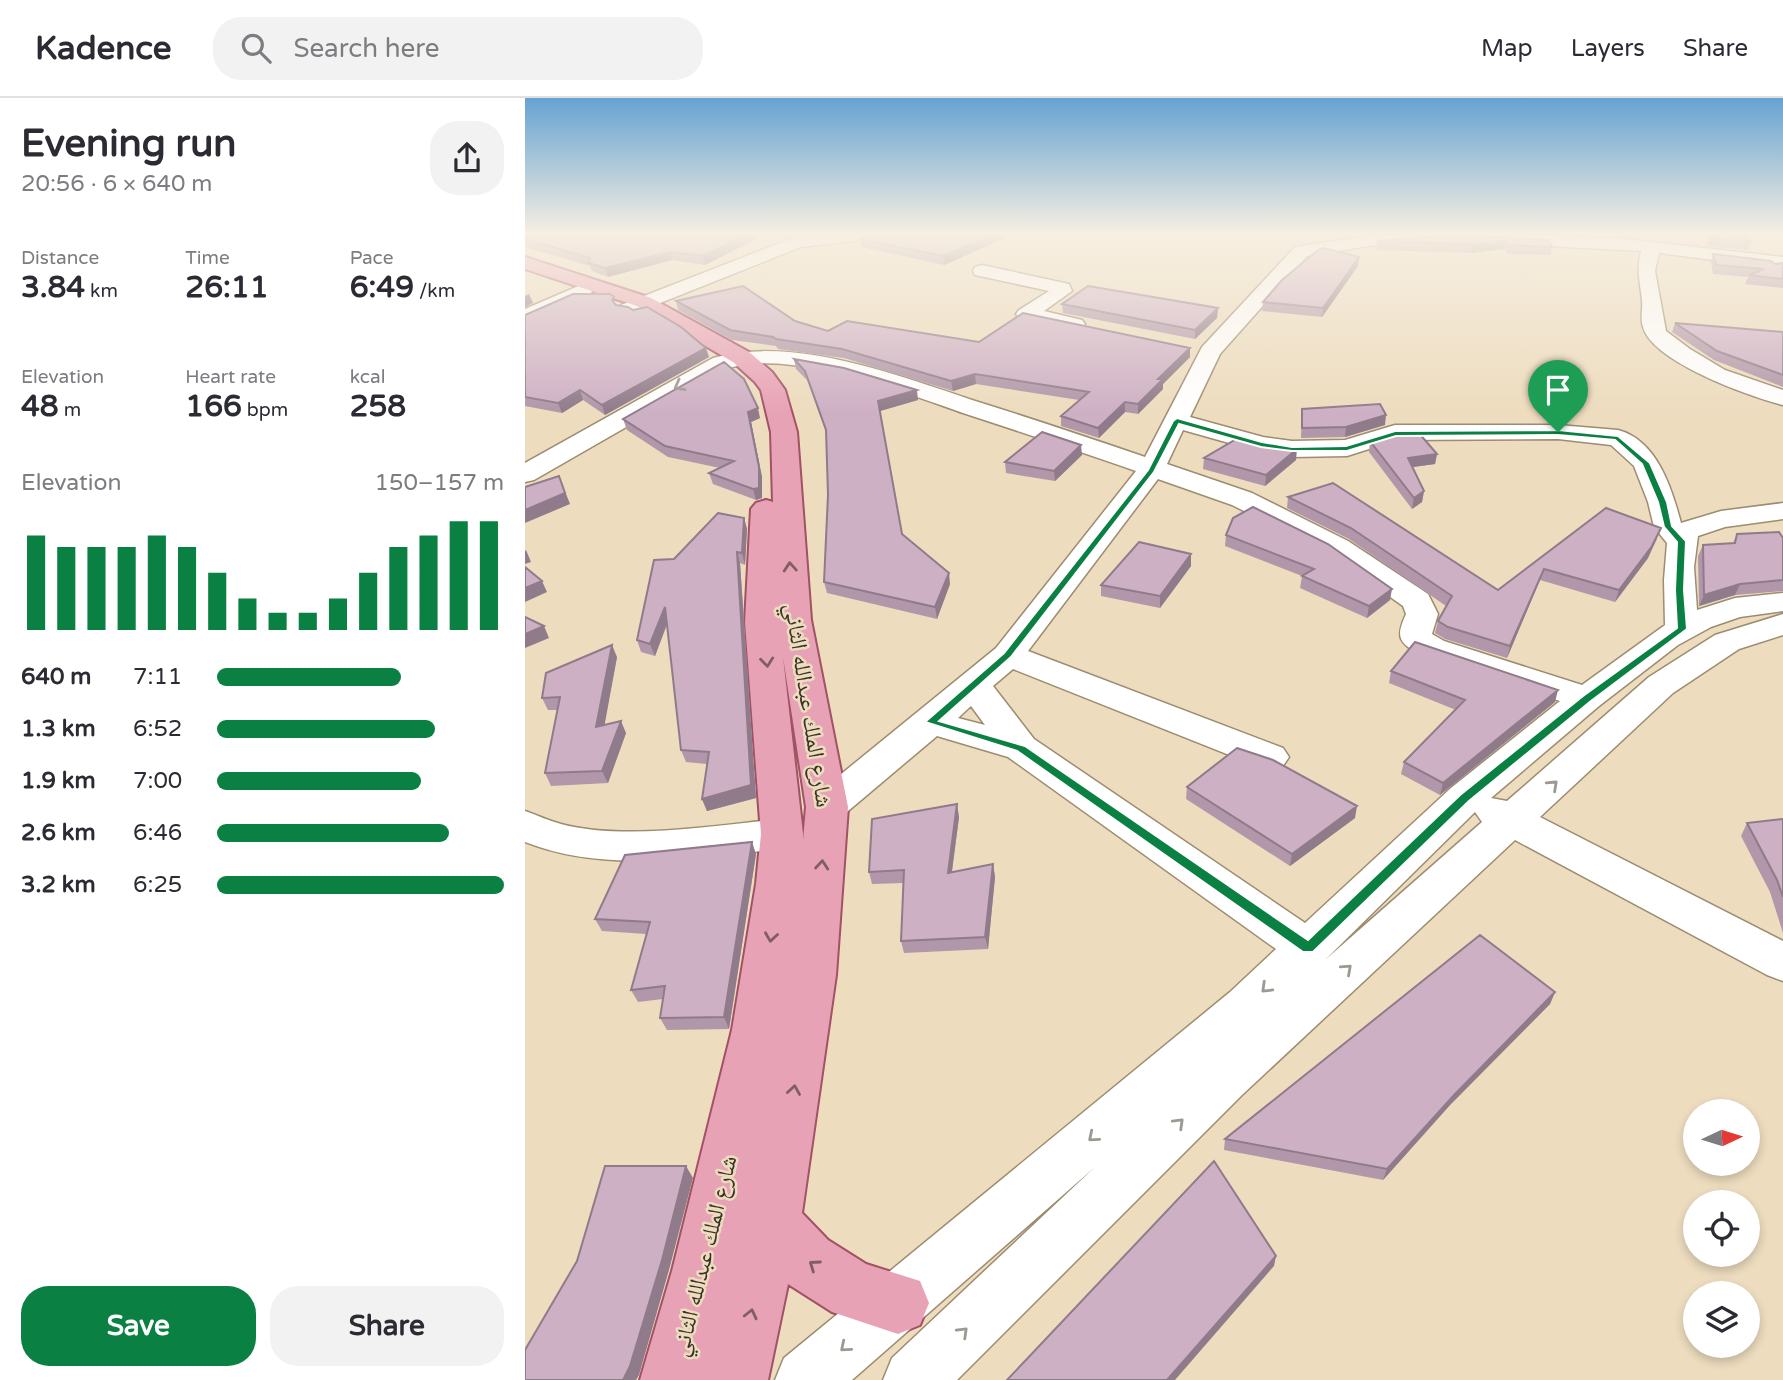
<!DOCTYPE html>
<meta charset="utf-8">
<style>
body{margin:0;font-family:"Varela Round","Noto Naskh Arabic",sans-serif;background:#f2f2f3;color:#2b2b33;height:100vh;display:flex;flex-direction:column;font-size:26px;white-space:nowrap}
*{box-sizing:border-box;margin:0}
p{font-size:23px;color:#7c7c81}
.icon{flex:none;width:38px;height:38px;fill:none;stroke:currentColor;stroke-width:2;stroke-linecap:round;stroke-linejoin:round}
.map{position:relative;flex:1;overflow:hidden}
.panel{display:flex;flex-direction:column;background:#fff;width:525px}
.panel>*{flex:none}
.needle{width:46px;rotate:86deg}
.tools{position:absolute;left:1158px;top:1001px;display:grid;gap:14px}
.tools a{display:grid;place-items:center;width:77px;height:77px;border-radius:50%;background:#fff;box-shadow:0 4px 10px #0003;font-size:35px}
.pin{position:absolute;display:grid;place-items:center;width:60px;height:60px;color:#fff;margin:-72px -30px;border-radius:50% 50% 50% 0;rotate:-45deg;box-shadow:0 0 7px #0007}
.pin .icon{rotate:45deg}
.round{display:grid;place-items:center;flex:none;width:74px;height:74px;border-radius:28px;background:#f2f2f3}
.headline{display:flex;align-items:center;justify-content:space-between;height:119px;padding:0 21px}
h1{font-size:38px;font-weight:800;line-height:52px}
.metrics{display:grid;grid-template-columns:repeat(3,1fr);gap:10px;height:119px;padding:7px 21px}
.metrics div{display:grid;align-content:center}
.metrics b{font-size:30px;font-weight:800}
.metrics small{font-size:19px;font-weight:400}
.metrics p{font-size:19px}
.chart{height:196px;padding:14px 21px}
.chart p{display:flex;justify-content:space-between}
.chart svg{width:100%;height:126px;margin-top:7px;stroke:#0b8043;stroke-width:6}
.primary-button{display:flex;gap:14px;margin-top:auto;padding:14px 21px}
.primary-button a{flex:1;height:80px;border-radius:28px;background:#0b8043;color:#fff;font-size:28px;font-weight:800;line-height:80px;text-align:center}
.primary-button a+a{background:#f2f2f3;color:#2b2b33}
ul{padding:0 21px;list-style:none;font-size:23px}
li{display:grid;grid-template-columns:112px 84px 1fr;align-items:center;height:52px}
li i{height:18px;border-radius:9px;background:#0b8043}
header{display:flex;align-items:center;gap:42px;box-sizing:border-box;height:98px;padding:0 35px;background:#fff;border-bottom:2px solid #e1e1e2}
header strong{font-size:33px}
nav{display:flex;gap:38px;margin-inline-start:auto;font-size:24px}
.search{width:490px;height:63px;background:#f2f2f3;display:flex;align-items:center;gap:18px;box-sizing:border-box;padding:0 24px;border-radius:28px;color:#7c7c81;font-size:26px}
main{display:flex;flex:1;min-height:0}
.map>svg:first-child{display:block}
</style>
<header>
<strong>Kadence</strong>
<div class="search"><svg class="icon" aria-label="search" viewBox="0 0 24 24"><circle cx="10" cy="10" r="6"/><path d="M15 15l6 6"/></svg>Search here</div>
<nav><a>Map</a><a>Layers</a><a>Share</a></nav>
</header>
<main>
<section class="panel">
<div class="headline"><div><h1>Evening run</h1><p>20:56 · 6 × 640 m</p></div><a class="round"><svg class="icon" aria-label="share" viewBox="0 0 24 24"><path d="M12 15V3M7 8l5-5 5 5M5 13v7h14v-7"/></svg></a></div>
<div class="metrics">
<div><p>Distance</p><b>3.84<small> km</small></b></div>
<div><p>Time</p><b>26:11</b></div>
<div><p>Pace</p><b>6:49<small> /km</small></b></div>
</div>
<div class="metrics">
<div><p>Elevation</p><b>48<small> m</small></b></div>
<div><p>Heart rate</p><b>166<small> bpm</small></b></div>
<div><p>kcal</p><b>258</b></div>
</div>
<div class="chart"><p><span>Elevation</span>150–157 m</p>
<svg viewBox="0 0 160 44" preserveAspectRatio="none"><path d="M5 44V11M15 44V15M25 44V15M35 44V15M45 44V11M55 44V15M65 44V24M75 44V33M85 44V38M95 44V38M105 44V33M115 44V24M125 44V15M135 44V11M145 44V6M155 44V6"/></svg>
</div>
<ul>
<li><b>640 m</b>7:11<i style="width:64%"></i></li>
<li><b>1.3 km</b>6:52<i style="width:76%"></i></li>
<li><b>1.9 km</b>7:00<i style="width:71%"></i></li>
<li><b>2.6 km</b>6:46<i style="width:81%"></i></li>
<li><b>3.2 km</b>6:25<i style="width:100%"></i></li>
</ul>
<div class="primary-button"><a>Save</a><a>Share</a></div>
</section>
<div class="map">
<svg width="1258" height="1282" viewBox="0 0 1258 1282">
<rect width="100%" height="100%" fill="#eddcbe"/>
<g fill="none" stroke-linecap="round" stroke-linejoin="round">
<g stroke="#9c8c70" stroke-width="3">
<path id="minor" d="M278,136h74l-9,5 -67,8 -166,66h-14l-3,-4 3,-4z
M874,136h122l104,5 158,18v12l-124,-16 -4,18 11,60 24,18 35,21 58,20v15c-32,-8 -131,-43 -140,-78 -3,-8 0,-19 -1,-27 -2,-20 -6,-28 -1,-49l-188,-10 -85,5 -61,10 -87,98 -30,63 73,20 29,4 53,-1 50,-15h163l60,5c39,10 54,59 63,93l40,-12 62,-8v16l-58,8 -27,9 -4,31 3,43 38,-12 48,-5v18l-43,6 -29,10 -33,18 -79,61 -108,92 16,3 142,-124 66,-42 68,-21v21l-44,14 -66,44 -133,124 243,124v40l-16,-6 -252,-135 -273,255 -285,285h-74l9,-22 203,-191 -243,213h-77l9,-22 446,-366 46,-43 -268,-192 -71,-21 -96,81 -14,4 -14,-4 -6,-10 6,-10 183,-149 140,-177c-57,-20 -115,-39 -173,-58 -60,-21 -172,-64 -234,-45l-195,112 -9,2v-19l188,-105c78,-23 184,17 259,42 58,18 115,37 173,57l57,-110 93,-100 73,-11zM658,332l78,22 31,5 55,-1 50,-16 161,-1 53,6 23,21 14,36 6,25 13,16 -3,37 1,45 -83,60 -138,-44 -12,-7 6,-20 -10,-20 -80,-53 -96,-48 -85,-29zM633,381l74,26 96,48 75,53 3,8c-11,24 -7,28 14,41l140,46 -109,87 -146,135 -271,-184 -41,-53 20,-17 244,97 13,4 13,-4 6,-9 -6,-9 -255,-97zM446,608l14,19 -27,-7zM950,714l7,10 -157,138z
M457,167l87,19 3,7 -28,20 38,9 3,4 -3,4 -7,2 -56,-12 -3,-4 3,-4 30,-19 -74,-16 -2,-4 2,-4z
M58,186l7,2 3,4 -3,4 -65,29v-14z
M0,713c12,4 24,10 36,13 63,17 156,1 221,-5l14,4 6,11 -6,11 -14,4c-84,8 -176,25 -257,-7z"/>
</g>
<g stroke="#a15264" stroke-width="4">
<path id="major" d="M0,159l126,41 98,54 23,20 13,18 12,42 14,188 37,187 -12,168 -34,238 26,27 38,24 54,17 9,22 -9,22 -22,9 -66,-22 -44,-28 -20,96h-128l32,-109 60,-241 24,-146 5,-50 -16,-212 6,-113 5,-6 10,-3 7,2 -2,-70 -10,-42 -6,-8 -22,-20 -96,-56 -112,-37zM258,559l23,150 -3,33v-6z"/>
</g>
<use href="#minor" fill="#fff" fill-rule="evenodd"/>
<use href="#major" fill="#e8a2b6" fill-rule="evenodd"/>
</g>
<path fill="#b197a9" d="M0,136h241l-61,31 -33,-5 -64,17 -16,-6 -2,-5 -65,-19z
M489,136l-70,31 -83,-18 -1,-8z
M1181,136h36l9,8 -3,8 -40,-4z
M929,137l98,12 -1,8 -43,-1 -4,-5 -33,4 -95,-3 1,-9z
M1188,156l62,10 8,-1v25l-38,-4 3,-7 -35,-3 -2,-12z
M833,168l-36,51 -60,-6 1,-9z
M151,203l119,20 33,10 362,26 -27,27v5l-25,25 -13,-2 -26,26 -38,-12v-10l18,-16 -103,-16 -23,7 -109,-33 -66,-9 -2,-3 -44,-6 -54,-30z
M537,206l156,4 -1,10 -22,21 -132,-26z
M92,208l92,51 -104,58 -22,-15 -21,13 -37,-7v-92z
M1150,225l108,9v55l-69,-27 -42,-28z
M269,261l124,41 -38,11 22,123 48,50 -13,35 -110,-26 -3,-11 4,-87 -1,-61 -20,-54 -11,-11z
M777,311l83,16 -40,12 -44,1z
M235,320l-9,4 11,55v21l-6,2 -43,-16 -4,-11 11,-5 -52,-11 -41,-27 -4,-11z
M845,343l67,13 -2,10 -23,3 12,24 -2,11 -10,7 -43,-57z
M557,357l-27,26 -49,-8 -1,-11z
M679,360l92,2 -31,26 -62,-17z
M763,399l210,93 108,-82 51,31 -9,19 -33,44 -75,-22 -33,78 -62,-19 -10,-6 3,-12 8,-15 -97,-67 -62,-31z
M219,420l3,11 -2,36 -5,-2 16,235 -49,13 -5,-12 5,-35 -21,-2 -5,-12 -14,-125 -12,31 -14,-4 -4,-12 37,-81z
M708,420l157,82 -23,18 -67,-30 2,-12 -77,-30 1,-11z
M1212,436l46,4v53l-48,4 -36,11 -1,-50 5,-11 30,-2z
M666,468l-31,42 -59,-12v-11z
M92,559l-13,68 22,8 -18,50 -57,3 -6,-13 13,-63h-10l-6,-12z
M866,573l164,31 -115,93 -39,-21 3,-12 52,-52 -67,-27z
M662,689l168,31 -65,48 -104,-67z
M434,719l-7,55 41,-8 2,13 -7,72 -84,4 -3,-12 2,-58 -31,1 -3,-12z
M1258,721v114l-13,-41 -29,-56 6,-13z
M231,756l-27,175 -62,1 -7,-12 3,-19 -25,3 -7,-12 15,-56 -44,-3 -7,-12z
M1030,894l-5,12 -100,101 -67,75 -159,-30 1,-11z"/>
<path fill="#907b8a" d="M223,136h18l-61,31 -2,-9z
M470,136h19l-70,31 -1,-9z
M981,143l-2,8 -33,4 1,-9z
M145,154l2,8 -64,17 -3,-9z
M834,159l-1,9 -36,51 1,-9z
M4,196l4,9 -8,4v-11z
M693,210l-1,10 -22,21v-9z
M181,250l3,9 -104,58 -3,-10z
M665,250v9l-27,27v5l-25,25v-10l20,-25z
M450,276l1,10 -23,7 -2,-10z
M55,292l3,10 -21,13 -4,-10z
M392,292l1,10 -38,11 -2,-10z
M600,304v10l-26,26 -1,-10z
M233,310l2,10 -9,4 11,55v21l-6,2 -3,-11 -5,-77z
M861,317l-1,10 -40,12 1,-10z
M556,347l1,10 -27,26 -1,-10z
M772,351l-1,11 -31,26 1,-11z
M912,356l-2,10 -29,4 2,-10z
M34,378l11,28 -45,19v-13z
M899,393l-2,11 -10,7 2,-11z
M219,420l3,11 -2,36 -3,-12z
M1136,430l-13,30 -33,44 4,-12z
M1,452l5,12 -6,2v-13z
M212,454l3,11 16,235 -49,13 -5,-12z
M666,456v12l-31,42v-12z
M1019,471l-4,11 -33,78 3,-12z
M424,475l1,11 -13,35 -2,-12z
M17,483l5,11 -22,10v-14z
M1215,486l-5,11 -36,11 5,-11z
M867,491l-2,11 -23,18 2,-12z
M140,509l4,11 -14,38 -5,-12z
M19,528l5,12 -24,10v-14z
M87,547l5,12 -15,82 -6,-12z
M1033,592l-3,12 -115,93 3,-12z
M96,623l5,12 -18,50 -6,-12z
M432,706l2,13 -9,68 -2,-12z
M832,708l-2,12 -65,48 2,-12z
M227,744l4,12 -27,175 -5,-12z
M468,766l2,13 -7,72 -3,-12z
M1030,894l-5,12 -100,101 -67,75 4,-11 68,-75z
M161,1068l7,12 -24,92 -30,105 -3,5h-13z
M751,1158l-2,10 -99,114h-8z"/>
<path fill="#ceb0c5" stroke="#907b8a" stroke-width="2" d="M0,136h223l-45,22 -33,-4 -65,16 -16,-5 1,-5 -65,-19z
M346,136h124l-52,22 -83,-17z
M1185,136h32l9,8 -41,-4z
M929,137l95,5 3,7 -42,-2 -4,-4 -34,3 -95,-3z
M798,150l36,9 -36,51 -60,-6 19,-22 36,-30z
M1188,156l58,7 4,3 8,-1v16l-34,-4 15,-6 -48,-4z
M218,188l52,35 33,10 19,-10 132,21 44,-29 167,35 -32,31h5l-25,25 -13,-2 -27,26 -37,-12 28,-24 -114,-18 -24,7 -109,-32 -66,-10 -3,-2 -43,-7 -54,-29z
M563,188l130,22 -23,22 -133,-26z
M48,196h37l4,3 -2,3 4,5 12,2 5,3 14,-3 34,20 25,21 -104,57 -22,-15 -22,13 -33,-6v-82z
M1150,225l108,9v43l-66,-24z
M269,261l50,9 73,22 -39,11 24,133 47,39 -14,34 -111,-25 4,-87 -2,-65 -21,-59z
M199,264l20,17 14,29 -10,4 11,55v21l-6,1 -44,-16 25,-12 -69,-15 -42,-27z
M855,306l6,11 -40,12 -44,1v-19z
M517,334l39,13 -27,26 -49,-9z
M893,334l19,22 -29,4 16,33 -10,7 -44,-57 25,-8z
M713,340l59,11 -31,26 -62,-17z
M34,378l6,17 -40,17v-23z
M808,385l165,107 108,-82 55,20 -9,18 -33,44 -75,-21 -34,77 -62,-19 -10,-6 14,-25 -101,-68 -63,-31z
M728,409l75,37 64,45 -23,17 -67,-30 12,-7 -88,-34 7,-17z
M193,415l26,5 -2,35 -5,-1 14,233 -49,14 7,-47 -28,-2 -16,-143 -15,37 -13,-4 17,-80 20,-1z
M1254,434l4,6v42l-43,4 -36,11 -1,-50 32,-2 2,-9z
M614,444l52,12 -31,42 -59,-11z
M0,469l17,14 -17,7z
M0,519l19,9 -19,8z
M890,544l143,48 -115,93 -39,-21 61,-62 -74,-29z
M87,547l-16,82 25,-6 -19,50 -57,2 15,-76 -18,1 4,-25z
M712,650l36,12 84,46 -65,48 -105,-67z
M432,706l-9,69 45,-9 -8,73 -84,4 3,-71 -35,2 3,-53z
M1258,721v78l-6,-17 -30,-57z
M227,744l-28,175 -64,1 5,-32 -34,4 19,-68 -55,-3 30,-64z
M955,837l75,57 -100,102 -68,75 -162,-30z
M689,1063l62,95 -109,124h-160z
M80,1068h81l-24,94 -32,106 -7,14h-98v-30l52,-89z"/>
<defs><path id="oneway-chevron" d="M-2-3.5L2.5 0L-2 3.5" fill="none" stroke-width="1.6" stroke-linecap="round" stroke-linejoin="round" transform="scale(1.75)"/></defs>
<g stroke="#9c9892">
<use href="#oneway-chevron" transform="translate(154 288) rotate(151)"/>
<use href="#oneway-chevron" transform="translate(1028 687) rotate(-43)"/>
<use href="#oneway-chevron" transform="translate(822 871) rotate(-42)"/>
<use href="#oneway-chevron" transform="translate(741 890) rotate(136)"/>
<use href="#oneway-chevron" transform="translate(654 1025) rotate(-44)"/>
<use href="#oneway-chevron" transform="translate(568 1039) rotate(140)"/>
<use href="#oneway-chevron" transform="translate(438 1234) rotate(-44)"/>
<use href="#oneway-chevron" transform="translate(320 1249) rotate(140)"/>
</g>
<g stroke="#7f5f60">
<use href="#oneway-chevron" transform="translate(265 469) rotate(-94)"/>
<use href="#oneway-chevron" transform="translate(242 564) rotate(84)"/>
<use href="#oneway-chevron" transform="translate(297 767) rotate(-85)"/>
<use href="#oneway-chevron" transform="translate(246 839) rotate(98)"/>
<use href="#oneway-chevron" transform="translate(269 992) rotate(-81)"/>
<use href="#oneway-chevron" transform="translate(289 1167) rotate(-145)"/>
<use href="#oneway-chevron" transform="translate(226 1216) rotate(-77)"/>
</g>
<linearGradient id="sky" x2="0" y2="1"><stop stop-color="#66a3d2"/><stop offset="0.43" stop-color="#f7efe2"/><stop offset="1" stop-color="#f7efe2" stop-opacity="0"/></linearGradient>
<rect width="1258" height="315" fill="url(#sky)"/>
<path fill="#0b8043" stroke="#fff" stroke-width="2" fill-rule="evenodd" d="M652,320l85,24 30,5 54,-1 49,-15 163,-1 60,6 32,27 17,39 5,24 14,15 -2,49 3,39 -96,72 -122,100 -156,151h-10l-286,-201 -92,-29 79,-69 144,-183 25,-49zM654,326l82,23 31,4h55l49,-15 162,-1 57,5 27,24 16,38 6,25 13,15 -2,48 2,38 -94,68 -123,99 -152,145 -283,-194 -86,-25 72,-64 143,-185z"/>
<g text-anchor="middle" stroke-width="5" stroke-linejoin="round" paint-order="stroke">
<g font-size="23" fill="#393226" stroke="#eddcbe">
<text transform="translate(284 607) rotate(81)" y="8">شارع الملك عبدالله الثاني</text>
<text transform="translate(179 1158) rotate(-76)" y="8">شارع الملك عبدالله الثاني</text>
</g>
</g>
</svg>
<div class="tools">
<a><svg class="needle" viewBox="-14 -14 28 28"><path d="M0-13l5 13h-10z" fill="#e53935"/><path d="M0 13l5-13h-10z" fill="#7c7c81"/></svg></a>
<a><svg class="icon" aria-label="locate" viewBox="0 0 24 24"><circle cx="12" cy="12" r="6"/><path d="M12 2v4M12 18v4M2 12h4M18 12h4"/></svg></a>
<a><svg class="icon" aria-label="layers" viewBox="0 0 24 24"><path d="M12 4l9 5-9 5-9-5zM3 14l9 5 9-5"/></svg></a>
</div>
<div class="pin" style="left:1033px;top:334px;background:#1e9e55"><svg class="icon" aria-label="arrive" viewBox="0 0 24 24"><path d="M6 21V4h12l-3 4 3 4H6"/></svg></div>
</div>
</main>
